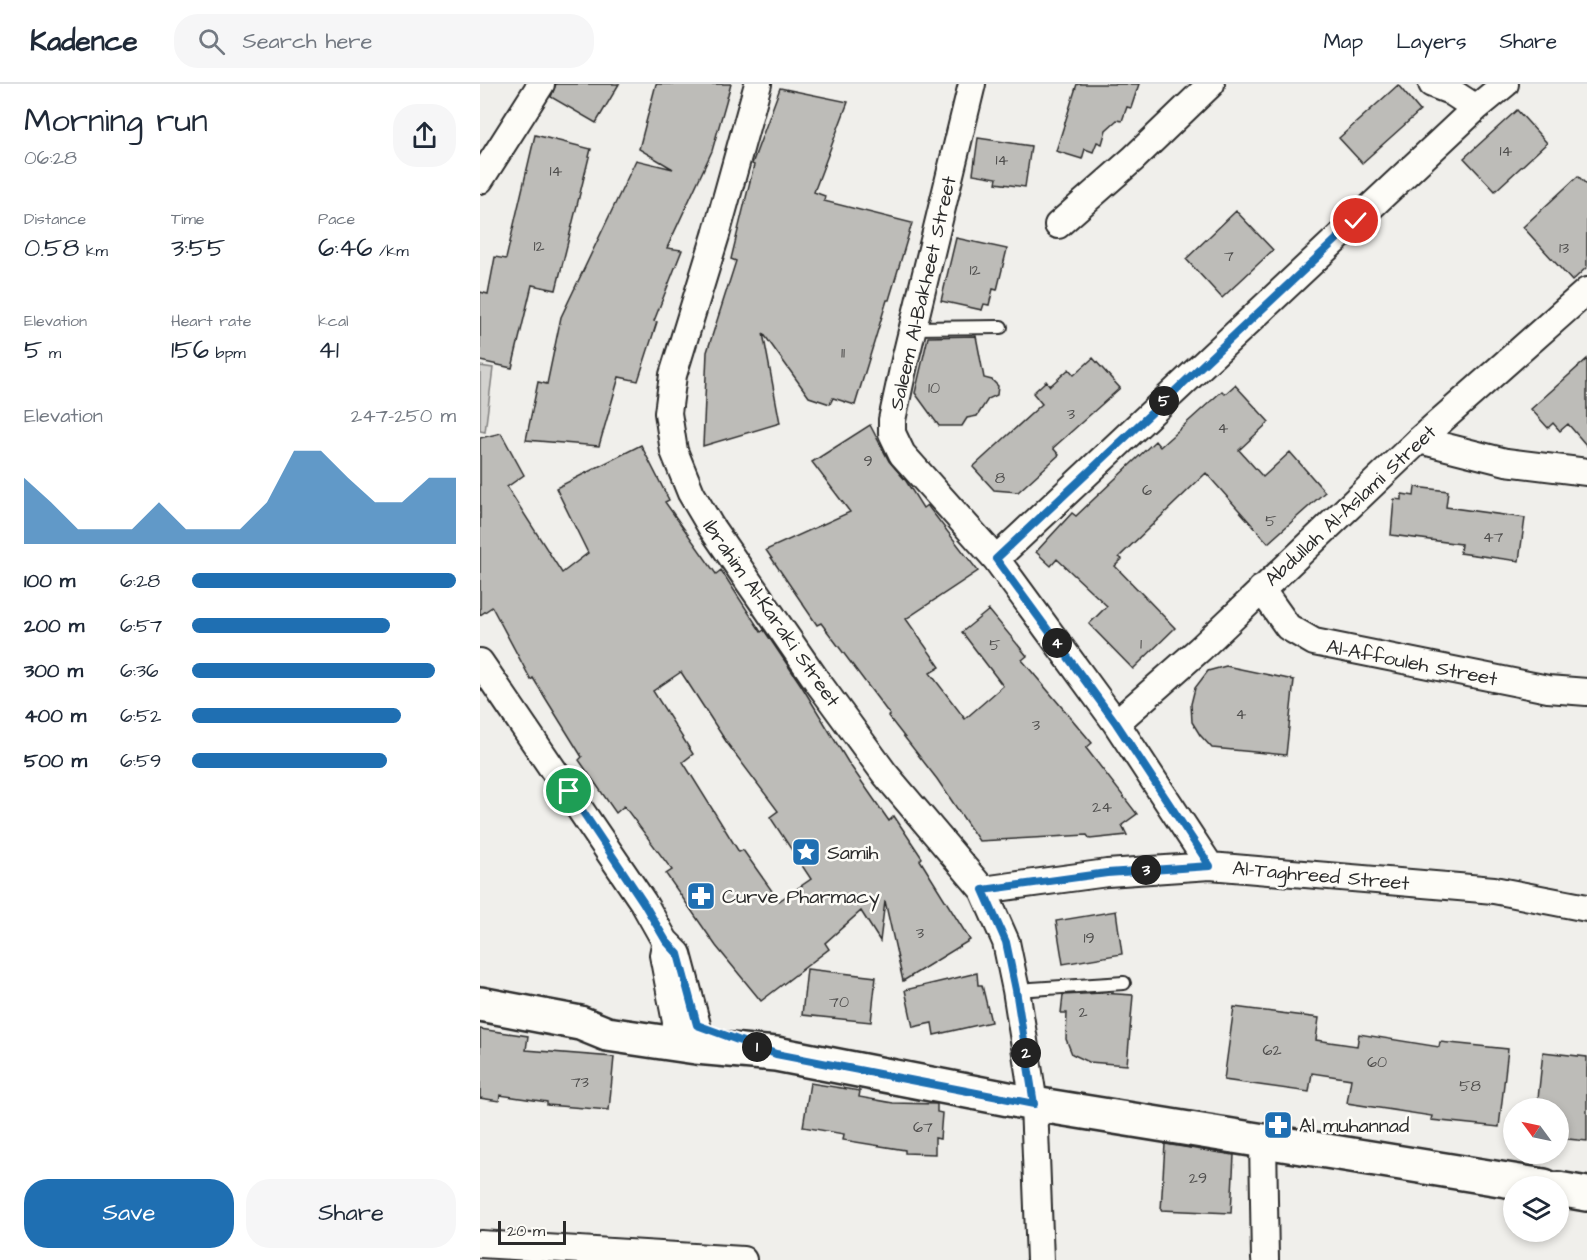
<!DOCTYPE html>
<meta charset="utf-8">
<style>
body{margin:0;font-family:"Architects Daughter",sans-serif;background:#f6f6f7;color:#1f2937;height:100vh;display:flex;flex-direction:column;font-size:22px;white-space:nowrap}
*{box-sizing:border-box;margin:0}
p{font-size:20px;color:#747a83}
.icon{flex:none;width:33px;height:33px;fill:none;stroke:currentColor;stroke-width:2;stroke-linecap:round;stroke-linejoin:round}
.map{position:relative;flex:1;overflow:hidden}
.details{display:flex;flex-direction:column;background:#fff;width:480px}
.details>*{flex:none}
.needle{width:39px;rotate:303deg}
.buttons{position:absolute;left:1023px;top:1014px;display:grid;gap:12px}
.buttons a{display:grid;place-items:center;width:66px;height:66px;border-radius:50%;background:#fff;box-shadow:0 3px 9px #0003;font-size:30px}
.scale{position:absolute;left:18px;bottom:15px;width:68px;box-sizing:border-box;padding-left:6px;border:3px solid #2b2b2b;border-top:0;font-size:16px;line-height:21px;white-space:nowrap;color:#2b2b2b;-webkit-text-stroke:4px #fdfcf7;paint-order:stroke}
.pin{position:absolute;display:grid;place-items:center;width:51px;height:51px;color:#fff;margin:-26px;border:3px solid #fff;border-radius:50%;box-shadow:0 2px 6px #0007}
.km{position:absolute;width:30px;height:30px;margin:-15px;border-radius:50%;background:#222;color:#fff;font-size:16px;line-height:30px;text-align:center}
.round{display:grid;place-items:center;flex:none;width:63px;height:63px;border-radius:24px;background:#f6f6f7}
.summary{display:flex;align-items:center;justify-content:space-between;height:102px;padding:0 24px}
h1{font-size:33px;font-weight:600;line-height:45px}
.stats{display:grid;grid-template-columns:repeat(3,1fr);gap:9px;height:102px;padding:6px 24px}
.stats div{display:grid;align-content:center}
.stats b{font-size:26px;font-weight:600}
.stats small{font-size:16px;font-weight:400}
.stats p{font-size:16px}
.chart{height:168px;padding:12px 24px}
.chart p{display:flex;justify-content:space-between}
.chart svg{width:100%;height:108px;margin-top:6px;fill:#1f6fb2;opacity:.7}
.button{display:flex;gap:12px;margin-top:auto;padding:12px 24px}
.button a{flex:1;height:69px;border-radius:24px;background:#1f6fb2;color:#fff;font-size:24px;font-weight:600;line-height:69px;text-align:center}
.button a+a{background:#f6f6f7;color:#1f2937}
ul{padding:0 24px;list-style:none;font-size:20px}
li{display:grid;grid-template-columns:96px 72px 1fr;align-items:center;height:45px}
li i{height:15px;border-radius:8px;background:#1f6fb2}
header{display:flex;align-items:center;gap:36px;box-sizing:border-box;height:84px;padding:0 30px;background:#fff;border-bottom:2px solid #e0e1e3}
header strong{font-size:28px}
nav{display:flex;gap:33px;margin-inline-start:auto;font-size:21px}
.search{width:420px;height:54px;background:#f6f6f7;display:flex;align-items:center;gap:15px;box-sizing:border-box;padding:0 21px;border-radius:24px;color:#747a83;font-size:22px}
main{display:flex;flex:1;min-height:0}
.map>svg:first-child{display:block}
</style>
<header>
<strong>Kadence</strong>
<div class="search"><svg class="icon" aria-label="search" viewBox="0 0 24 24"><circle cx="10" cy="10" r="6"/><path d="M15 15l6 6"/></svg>Search here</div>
<nav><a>Map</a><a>Layers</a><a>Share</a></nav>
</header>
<main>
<section class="details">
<div class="summary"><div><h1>Morning run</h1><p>06:28</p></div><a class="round"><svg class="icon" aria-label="share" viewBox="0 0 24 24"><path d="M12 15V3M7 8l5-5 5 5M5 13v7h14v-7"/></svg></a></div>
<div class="stats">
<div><p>Distance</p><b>0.58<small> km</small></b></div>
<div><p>Time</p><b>3:55</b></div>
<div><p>Pace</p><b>6:46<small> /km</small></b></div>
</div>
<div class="stats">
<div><p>Elevation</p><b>5<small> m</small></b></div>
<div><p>Heart rate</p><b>156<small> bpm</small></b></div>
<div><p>kcal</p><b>41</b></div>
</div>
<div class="chart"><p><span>Elevation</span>247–250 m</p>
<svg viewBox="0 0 160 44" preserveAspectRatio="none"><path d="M0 44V17L10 27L20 38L30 38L40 38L50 27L60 38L70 38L80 38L90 27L100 6L110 6L120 17L130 27L140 27L150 17L160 17V44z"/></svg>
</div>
<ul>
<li><b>100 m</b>6:28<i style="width:100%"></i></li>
<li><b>200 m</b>6:57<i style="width:75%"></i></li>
<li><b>300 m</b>6:36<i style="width:92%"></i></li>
<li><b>400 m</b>6:52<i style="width:79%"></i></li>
<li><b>500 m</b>6:59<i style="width:74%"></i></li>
</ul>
<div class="button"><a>Save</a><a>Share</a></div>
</section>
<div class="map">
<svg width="1107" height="1176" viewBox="0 0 1107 1176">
<rect width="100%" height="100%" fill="#f0efeb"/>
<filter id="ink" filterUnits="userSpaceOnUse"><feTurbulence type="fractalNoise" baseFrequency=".0167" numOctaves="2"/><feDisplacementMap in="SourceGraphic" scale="12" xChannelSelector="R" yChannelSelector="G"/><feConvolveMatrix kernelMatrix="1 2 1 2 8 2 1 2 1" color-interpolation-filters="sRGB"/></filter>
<g filter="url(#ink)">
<path fill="#d3d2cf" stroke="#7f7e7d" stroke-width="1.5" d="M0,282l13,2 -8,64 -5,-1z"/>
<path fill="#bdbcb8" stroke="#2b2b2b" stroke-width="1.5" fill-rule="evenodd" d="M76,0h63l-23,39 -45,-26z
M176,0h75l-19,67 -45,97 15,2 -28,71 3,1 -19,59 -19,-4 -20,69 -73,-6 12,-58 9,2 14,-67 75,-157 37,9 -34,-20z
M597,0h62l-8,24 -4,-1 -5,14 -5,-1 -11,10 -4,14 -5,-2 -4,10 -8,-3 -3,10 -26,-8z
M918,1l22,26 -58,52 -23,-25z
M300,4l68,14 -34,90 11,4 -1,5 88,22 -23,77h-2l-32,105 -22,-7 -3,6 -21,-7 -46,-64 17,90 -77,23 4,-94 29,-91 -5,-2 23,-94 -2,-1z
M1037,26l30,33 -52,48 -31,-33z
M55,51l56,14 -35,141 -24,-5 -20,83 -32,-7v-69l8,2 7,-37 11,2z
M498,54l53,8 -6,41 -29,-4 1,-5 -24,-4z
M1098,92l9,9v82l-15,14 -49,-54z
M756,127l37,39 -51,48 -36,-39z
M476,154l51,11 -10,41 -4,-1 -4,16 -5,-1 -2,6 -41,-9z
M496,252l8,42 8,2 6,6 -1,9 -9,4 -11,17 -10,2 -5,8h-23l-24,-33 13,-56z
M613,274l27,30 -67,60 6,7 -41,37 -24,-2 -21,-23 69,-63 -9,-11 13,-12 4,5 19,-17 5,6z
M1107,275v87l-19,-22 -8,7 -7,-8 -5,5 -17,-19z
M755,301l34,37 -30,28 24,27 27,-25 35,40 -57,51 -62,-70 -87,84 3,2 -7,7 60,62 -42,41 -44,-45 18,-18 -50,-47 -6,7 -15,-14 36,-39 4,3 79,-75 5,6 62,-56 3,3z
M390,341l19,36 17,20 17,27 4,-3 51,66 -72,48 34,48 -10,6 35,46 38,-33 -41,-54 27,-22 38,46 -5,4 70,83 -6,5 51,66 -15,11 5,10 -37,4 -3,-4 -108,6 -42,-62 -49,-63 2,-1 -69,-92 -4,2 -51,-75 84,-38 -38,-50z
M21,349l23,42 -17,12 55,86 26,-20 -32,-65 85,-43 28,55 -4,2 51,72 5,-4 40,62 3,-2 37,55 47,77 41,59 5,-5 28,42 -2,2 50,80 -67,41 -18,-80 -5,40 -19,-30 -36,32 4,6 -68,52 -45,-55 -50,-72 6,-4 -48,-64 -8,7 -37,-53 3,-3 -49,-79 -2,2 -39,-73 -12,8v-177zM201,588l46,71 51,68 -8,6 41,62 -32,22 -36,-51 -4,2 -56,-90 10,-8 -40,-63z
M935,403l33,4 -2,16 79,11 -6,43 -59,-8 1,-9 -70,-9 3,-36 8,1v-6l12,2z
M746,582l68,14 -8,75 -74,-7 -12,-13 -8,-13 -1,-18 4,-16 13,-17z
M636,827l6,43 -59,10 -7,-43z
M327,885l69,8 -5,45 -69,-7z
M497,889l1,12h4l9,37 -57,13 -2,-12 -19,4 -8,-37z
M621,909l32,2 -6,70 -38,-3 -17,-8 -6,-15 1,-26h-6l2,-18z
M754,923l85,11 -3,22 41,6 2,-12 80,13 1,-5 68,7 -9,78 -68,-7 1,-4 -85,-13 4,-24 -39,-6 -3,19 -85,-12z
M0,945l48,7 -2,14 88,7 -5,53 -62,-5v-3l-47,-7 -1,6 -19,-3z
M1063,968l44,5v84l-29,-3v-30h-21z
M330,999l50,8 -1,6 34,6 44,1v8l5,1 -2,26 -5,-1v16l-30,-1v-3l-62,-10 1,-6 -41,-7z
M685,1060l69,11 -3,58 -70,-3z"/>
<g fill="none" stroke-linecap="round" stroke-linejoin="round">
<g stroke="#2b2b2b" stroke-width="16">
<path id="lane" d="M433,244l88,-1
M536,906l108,-7"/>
</g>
<g stroke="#2b2b2b" stroke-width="30">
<path id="street" d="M278,0l-42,151 -43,140 -5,38 6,38 17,42 20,34 106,154 68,93 98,116 23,52 10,48 18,114 6,156
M492,0l-67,276 -13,60v13l10,21 94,105 120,164 94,143
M952,0l18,7 26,17
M0,96l61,-96
M578,141l75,-66 78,-75
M939,356l87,22 81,10
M516,475l480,-451 29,-24
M781,505l27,38 26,15 234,47 39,3
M0,578l163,240 22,39 13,13 19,71 -1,22
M636,639l84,-74 219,-209 168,-149
M503,806l124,-17 103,-7 284,24 93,18
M185,861l-2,10 13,67 -1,21
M783,1057l2,119
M0,1160l263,16"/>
</g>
<g stroke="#2b2b2b" stroke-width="38">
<path id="secondary" d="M0,920l100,19 27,11 89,13 80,7 258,50 510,82
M1078,1105l29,5"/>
</g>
<use href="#lane" stroke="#fdfcf7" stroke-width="12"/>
<use href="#street" stroke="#fdfcf7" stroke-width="26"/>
<use href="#secondary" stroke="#fdfcf7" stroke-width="33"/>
</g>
</g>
<g fill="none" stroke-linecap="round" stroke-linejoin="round" filter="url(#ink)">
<g stroke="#fff" stroke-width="12">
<path id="route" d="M89,707l74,111 23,39 12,13 19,71 79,29 258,50 -18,-114 -10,-48 -23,-52 124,-17 103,-7 -94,-143 -120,-164 360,-338"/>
</g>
<use href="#route" stroke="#1f6fb2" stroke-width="8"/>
</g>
<defs>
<g id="sight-square" transform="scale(1.5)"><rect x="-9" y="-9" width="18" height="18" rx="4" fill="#1f6fb2" stroke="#fdfcf7"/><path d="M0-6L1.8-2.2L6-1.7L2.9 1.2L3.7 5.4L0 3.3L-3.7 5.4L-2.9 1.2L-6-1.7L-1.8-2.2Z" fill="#fff"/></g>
<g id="pharmacy-square" transform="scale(1.5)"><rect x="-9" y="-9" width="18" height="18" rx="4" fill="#1f6fb2" stroke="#fdfcf7"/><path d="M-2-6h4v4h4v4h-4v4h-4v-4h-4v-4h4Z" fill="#fff"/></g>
</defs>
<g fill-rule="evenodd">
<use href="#sight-square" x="326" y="768"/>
<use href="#pharmacy-square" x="221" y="812"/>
<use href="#pharmacy-square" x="798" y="1041"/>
</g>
<g text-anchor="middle" stroke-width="5" stroke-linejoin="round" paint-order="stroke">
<g font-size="16" fill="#504f4e">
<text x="1026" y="72">14</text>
<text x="522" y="81">14</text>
<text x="76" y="92">14</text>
<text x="59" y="167">12</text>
<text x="1084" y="169">13</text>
<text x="749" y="177">7</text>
<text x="495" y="191">12</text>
<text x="363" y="274">11</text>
<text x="454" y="309">10</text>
<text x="591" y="335">3</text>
<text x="743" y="349">4</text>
<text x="388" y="382">9</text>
<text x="520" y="399">8</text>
<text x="667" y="411">6</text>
<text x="791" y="442">5</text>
<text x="1013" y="458">47</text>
<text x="661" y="565">1</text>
<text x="515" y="566">5</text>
<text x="761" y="635">4</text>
<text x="556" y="646">3</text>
<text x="622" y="728">24</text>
<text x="440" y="854">3</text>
<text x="609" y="859">19</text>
<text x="359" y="923">70</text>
<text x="603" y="933">2</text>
<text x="792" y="971">62</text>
<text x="897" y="983">60</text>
<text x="100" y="1003">73</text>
<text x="990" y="1007">58</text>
<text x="443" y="1048">67</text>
<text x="718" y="1099">29</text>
</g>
<g font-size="20" fill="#2b2b2b" stroke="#fdfcf7">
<text transform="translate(442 209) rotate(-77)" y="7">Saleem Al-Bakheet Street</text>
<text transform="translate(870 421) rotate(-43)" y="7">Abdullah Al-Aslami Street</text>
<text transform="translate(292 529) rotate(55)" y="7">Ibrahim Al-Karaki Street</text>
<text transform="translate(932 578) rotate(11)" y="7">Al-Affouleh Street</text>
<text transform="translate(841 791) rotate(5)" y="7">Al-Taghreed Street</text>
</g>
<g font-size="20" fill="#2b2b2b" stroke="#fdfcf7" text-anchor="start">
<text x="347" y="775">Samih</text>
<text x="242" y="819">Curve Pharmacy</text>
<text x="819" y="1048">Al muhannad</text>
</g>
</g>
</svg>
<div class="buttons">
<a><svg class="needle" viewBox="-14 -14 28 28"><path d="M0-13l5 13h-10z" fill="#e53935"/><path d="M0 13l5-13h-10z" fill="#747a83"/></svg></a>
<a><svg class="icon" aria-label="layers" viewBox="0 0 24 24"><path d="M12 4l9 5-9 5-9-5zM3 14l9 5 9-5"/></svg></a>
</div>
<div class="scale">20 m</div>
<div class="pin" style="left:89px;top:707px;background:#1e9e55"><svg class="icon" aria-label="arrive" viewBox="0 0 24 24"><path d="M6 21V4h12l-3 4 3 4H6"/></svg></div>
<div class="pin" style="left:876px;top:137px;background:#d93025"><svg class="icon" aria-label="check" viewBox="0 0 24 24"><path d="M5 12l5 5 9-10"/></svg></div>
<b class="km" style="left:277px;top:963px">1</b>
<b class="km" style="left:546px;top:969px">2</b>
<b class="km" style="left:666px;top:786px">3</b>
<b class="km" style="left:577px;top:559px">4</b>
<b class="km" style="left:684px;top:317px">5</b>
</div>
</main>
